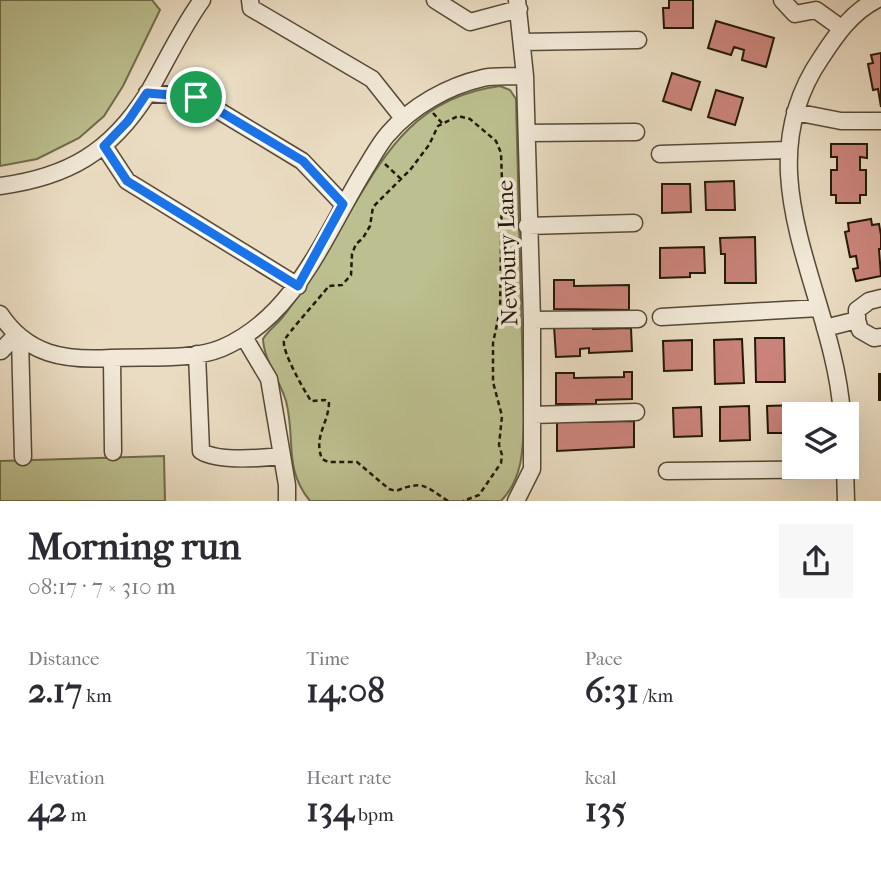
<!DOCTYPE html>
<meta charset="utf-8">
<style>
body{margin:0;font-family:"IM FELL French Canon",serif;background:#f7f7f7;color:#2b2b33;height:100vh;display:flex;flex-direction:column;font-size:26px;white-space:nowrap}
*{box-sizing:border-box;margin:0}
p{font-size:23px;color:#7c7c81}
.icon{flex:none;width:38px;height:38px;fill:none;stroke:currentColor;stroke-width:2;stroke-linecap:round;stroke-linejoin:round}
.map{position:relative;height:501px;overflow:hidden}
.details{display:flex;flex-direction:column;background:#fff;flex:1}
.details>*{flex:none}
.fabs{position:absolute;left:782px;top:402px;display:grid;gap:14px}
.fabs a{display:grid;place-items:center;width:77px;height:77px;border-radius:0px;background:#fff;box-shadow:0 7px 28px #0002;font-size:35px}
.pin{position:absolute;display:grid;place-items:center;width:60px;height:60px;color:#fff;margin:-30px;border:4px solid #fff;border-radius:50%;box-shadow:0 2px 7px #0007}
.round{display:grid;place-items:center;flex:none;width:74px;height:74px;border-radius:0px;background:#f7f7f7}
.summary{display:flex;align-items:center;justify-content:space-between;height:119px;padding:0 28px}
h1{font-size:38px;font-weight:700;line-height:52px}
.metrics{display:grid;grid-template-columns:repeat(3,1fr);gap:10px;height:119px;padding:7px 28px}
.metrics div{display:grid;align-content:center}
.metrics b{font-size:35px;font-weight:700}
.metrics small{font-size:19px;font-weight:400}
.metrics p{font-size:19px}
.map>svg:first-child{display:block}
</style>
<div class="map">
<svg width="881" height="501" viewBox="0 0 881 501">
<rect width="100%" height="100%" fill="#eadcc2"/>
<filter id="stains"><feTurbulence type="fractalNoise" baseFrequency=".00286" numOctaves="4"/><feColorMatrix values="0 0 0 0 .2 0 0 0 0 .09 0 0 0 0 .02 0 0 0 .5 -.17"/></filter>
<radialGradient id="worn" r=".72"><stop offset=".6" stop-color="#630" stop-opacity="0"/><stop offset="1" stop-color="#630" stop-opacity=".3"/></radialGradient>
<path fill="#bcbf8f" stroke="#706c4c" stroke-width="2" d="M0,0h152l8,10 -37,76 -19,30 -25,22 -42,21 -37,7z
M500,86l10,4 6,9 8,320c-1,30 -1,59 -23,82h-191c-27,-33 -14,-62 -24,-100 -6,-21 -22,-40 -23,-62 5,-8 12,-13 18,-20 17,-20 30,-45 44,-67 50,-75 74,-153 175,-166z
M164,456l1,45h-165v-40z"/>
<path fill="#ca837a" stroke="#241808" stroke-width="2" d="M669,0h24v28h-29l-1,-20h6z
M716,21l58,17 -8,29 -24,-7 2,-10 -10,-3 -3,8 -23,-7z
M881,53v54l-3,-18 -5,1 -5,-26 5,-1 -2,-8z
M672,73l28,9 -9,28 -28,-9z
M716,90l27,8 -8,27 -27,-8z
M831,144h36v14l-7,-1v13h6v25h-6v8h-24v-8h-5v-25h6v-13h-6z
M734,181l1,29h-29l-1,-28z
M662,184h28l1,28 -29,1z
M871,219l1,6 7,-1 2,11v14h-2l2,27 -25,5 -3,-12 5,-1 -2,-12 -6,1 -5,-25 4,-1 -1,-8z
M755,237l1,46h-31v-29h-4l-1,-16z
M704,247l1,26h-15v4l-30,1v-30z
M554,280h20v6l55,-1v25l-75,-1z
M554,326h39v3l38,-1 1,23 -43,2v-5l-9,1v7l-24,1z
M755,338h29l1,44h-29z
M742,339l2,44 -29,1 -1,-44z
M692,340v30l-28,1 -1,-30z
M624,372h8v27l-36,1v4h-40v-31h18v5l50,-1z
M879,374h2v26h-2z
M795,405l-1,28h-26l-1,-27z
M749,406l1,34 -30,1v-34z
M701,407l1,29 -28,1 -1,-29z
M557,419h28v3l49,-1v26l-77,4z"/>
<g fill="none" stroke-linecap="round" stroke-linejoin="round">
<g stroke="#564936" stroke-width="19">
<path id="street" d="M250,0l1,8 121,71 31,39
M435,0l35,22 49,-13
M782,0l13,14 21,-4 25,18
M522,42l116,-2
M147,93l49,4 106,64 41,43
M795,112l46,9h40
M527,133l109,-1
M104,146l23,35 171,105
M660,154l128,-4
M0,186c68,-9 111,-34 148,-93 18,-31 33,-64 54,-93
M527,226l107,-3
M881,298l-12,3 -12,9v10l3,10 14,8 7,-1
M0,314c27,41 65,47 111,44 34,-2 80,3 111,-10 74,-32 103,-114 143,-179 7,-11 14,-25 23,-35 24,-28 60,-48 95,-56 13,-3 29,-1 42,-2
M661,317l158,-9
M532,320l106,-1
M825,328l32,-8
M244,337l25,42 18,106v16
M20,338l3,119
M1,351l15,-16
M197,354l4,97c16,11 62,7 81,5
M112,358l1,94
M532,415l104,-3
M842,415c-8,-123 -101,-240 -21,-357 15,-23 30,-45 55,-58
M845,467l1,34
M667,471l179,-2
M516,501l16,-32v-149l-7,-244 -8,-76"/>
</g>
<path stroke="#241808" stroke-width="2.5" stroke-dasharray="5 3.5" stroke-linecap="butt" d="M433,113l9,10
M385,164l16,15
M448,501c-23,-15 -25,-21 -52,-10l-7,-2 -32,-27h-29l-6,-3c-9,-23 7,-36 7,-57l-4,-2 -14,1c-7,-11 -29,-49 -27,-60 2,-6 38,-46 45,-55l13,-1 9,-10 1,-21 4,-10 7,-6 7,-12 3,-19 37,-37 19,-25 9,-19 20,-10 12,3 26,22 5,12 1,28 -2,129 -7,33v39l9,34 -3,29 3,10 -1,8 -22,32 -16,6"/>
<use href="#street" stroke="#f1e8d7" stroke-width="16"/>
</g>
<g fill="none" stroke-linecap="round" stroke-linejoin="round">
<g stroke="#fff" stroke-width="14">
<path id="route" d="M147,93l49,4 107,64 40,43 -45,82 -171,-105 -23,-35 24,-25z"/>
</g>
<use href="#route" stroke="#1a73e8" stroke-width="9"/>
</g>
<g text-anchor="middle" stroke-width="7" stroke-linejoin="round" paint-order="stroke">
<g font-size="23" fill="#241808" stroke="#f1e8d7">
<text transform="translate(507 253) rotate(-92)" y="8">Newbury Lane</text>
</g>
</g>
<rect width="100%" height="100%" filter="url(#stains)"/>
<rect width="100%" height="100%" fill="url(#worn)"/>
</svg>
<div class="fabs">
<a><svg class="icon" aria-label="layers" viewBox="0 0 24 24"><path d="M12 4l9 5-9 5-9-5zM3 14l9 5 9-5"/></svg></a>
</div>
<div class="pin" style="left:196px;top:97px;background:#1e9e55"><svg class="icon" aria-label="arrive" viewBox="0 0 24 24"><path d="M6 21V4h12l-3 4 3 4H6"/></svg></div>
</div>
<section class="details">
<div class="summary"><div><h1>Morning run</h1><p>08:17 · 7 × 310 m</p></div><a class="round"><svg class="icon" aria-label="share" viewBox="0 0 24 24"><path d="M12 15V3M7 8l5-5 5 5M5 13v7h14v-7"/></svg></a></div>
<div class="metrics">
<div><p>Distance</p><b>2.17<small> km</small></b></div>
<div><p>Time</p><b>14:08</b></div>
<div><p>Pace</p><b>6:31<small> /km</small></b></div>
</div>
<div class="metrics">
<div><p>Elevation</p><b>42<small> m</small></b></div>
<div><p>Heart rate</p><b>134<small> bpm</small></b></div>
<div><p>kcal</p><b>135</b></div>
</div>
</section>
